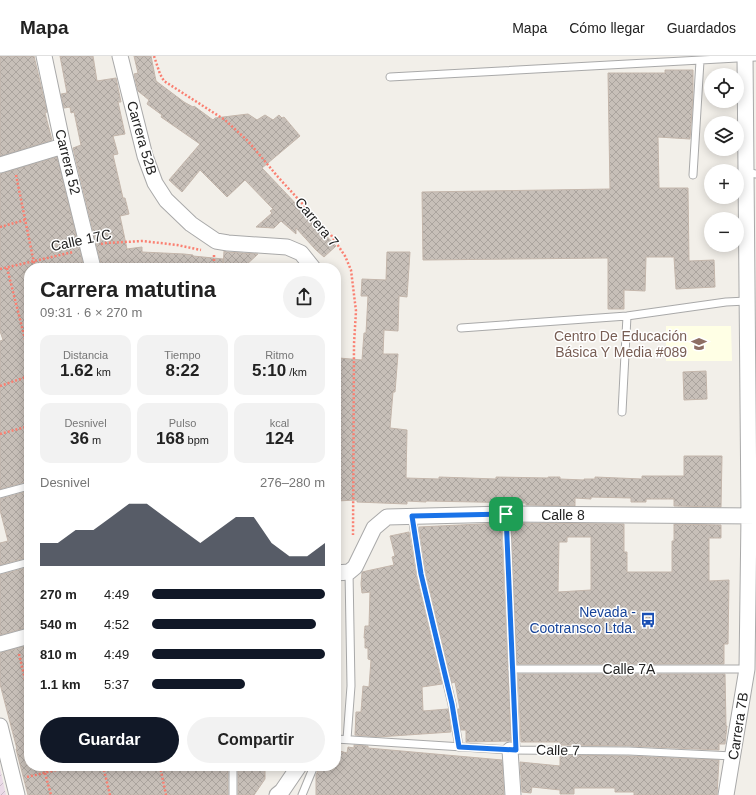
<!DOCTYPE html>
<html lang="es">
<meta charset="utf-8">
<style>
body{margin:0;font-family:Arial,sans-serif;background:#f2f2f2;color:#222;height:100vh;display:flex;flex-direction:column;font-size:15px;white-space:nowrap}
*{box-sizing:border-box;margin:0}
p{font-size:13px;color:#767676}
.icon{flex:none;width:22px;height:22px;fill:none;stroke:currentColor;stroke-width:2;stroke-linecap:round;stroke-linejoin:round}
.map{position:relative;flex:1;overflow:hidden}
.details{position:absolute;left:24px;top:207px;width:317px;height:508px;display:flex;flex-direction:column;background:#fff;border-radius:16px;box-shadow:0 2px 10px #0003}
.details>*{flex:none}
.buttons{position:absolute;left:704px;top:12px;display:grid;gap:8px}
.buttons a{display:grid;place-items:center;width:40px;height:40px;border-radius:50%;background:#fff;box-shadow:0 2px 10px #0003;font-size:20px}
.pin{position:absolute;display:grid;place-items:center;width:34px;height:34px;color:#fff;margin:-17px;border-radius:8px;box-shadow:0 2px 6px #0006}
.round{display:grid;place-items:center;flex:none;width:42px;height:42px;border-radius:21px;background:#f2f2f2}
.head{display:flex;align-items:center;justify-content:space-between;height:68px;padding:0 16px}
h1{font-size:22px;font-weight:800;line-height:30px}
.figures{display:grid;grid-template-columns:repeat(3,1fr);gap:6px;height:68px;padding:4px 16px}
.figures div{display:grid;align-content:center;border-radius:10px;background:#f2f2f2;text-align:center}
.figures b{font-size:17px;font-weight:800}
.figures small{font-size:11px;font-weight:400}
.figures p{font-size:11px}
.chart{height:112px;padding:8px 16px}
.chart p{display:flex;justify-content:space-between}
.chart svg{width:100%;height:72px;margin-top:4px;fill:#111827;opacity:.7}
.button{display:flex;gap:8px;margin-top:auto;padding:8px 16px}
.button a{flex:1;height:46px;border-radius:24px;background:#111827;color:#fff;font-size:16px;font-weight:800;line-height:46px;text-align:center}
.button a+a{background:#f2f2f2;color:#222}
ul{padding:0 16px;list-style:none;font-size:13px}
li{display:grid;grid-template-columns:64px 48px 1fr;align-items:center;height:30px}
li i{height:10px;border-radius:5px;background:#111827}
header{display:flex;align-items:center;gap:24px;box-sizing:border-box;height:56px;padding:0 20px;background:#fff;border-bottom:1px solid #e0e0e0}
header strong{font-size:19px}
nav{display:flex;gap:22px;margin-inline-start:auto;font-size:14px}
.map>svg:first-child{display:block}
</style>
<header>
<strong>Mapa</strong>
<nav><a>Mapa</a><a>Cómo llegar</a><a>Guardados</a></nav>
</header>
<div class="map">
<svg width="756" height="739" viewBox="0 0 756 739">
<defs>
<pattern id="industrial-furrows" width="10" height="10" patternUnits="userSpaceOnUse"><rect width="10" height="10" fill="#ebdbe8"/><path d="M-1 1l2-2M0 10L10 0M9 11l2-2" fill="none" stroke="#c9bcc7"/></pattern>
<pattern id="building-cross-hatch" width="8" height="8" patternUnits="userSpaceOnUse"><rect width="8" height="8" fill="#c7bfb8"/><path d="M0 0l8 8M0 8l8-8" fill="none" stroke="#aba49e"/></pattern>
</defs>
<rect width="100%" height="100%" fill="#f2efe9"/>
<path fill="url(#industrial-furrows)" d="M0,712l6,27h-6z"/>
<path fill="#ffffe5" d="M666,270h65l1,35h-66z"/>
<path fill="url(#building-cross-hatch)" stroke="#c4b6ab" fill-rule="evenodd" d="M0,0h34l13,56 -2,1 7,27 -52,16z
M60,0h33l4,25 19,-3 5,24h-3l7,32 -12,2 5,18 -5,1 10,43h2l4,16 -9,2 7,33 15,-2v5l42,2 9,1v1l30,3v9h-121l-29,-120 8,-3 -7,-33 -3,1 -1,-6 -6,1 -3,-14 6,-1z
M134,0h17l5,25 28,21 9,5 1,-1 19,14 2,-2 33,-4 9,6 8,-5 8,5 6,-5 3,3 2,-1 16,19 -38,32 74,78 -12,11 -8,-7 -20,-22v6l-15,-13 -7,7 -18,-1 16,-14 -2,-2 3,-2 -28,-29 -18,17 -27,-27 -18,22 -13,-12 31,-36 -39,-27 1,-2 -15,-11 2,-4 -11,-9 -4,-17 4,-1z
M665,14h28v28l-3,41 -32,-2 1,51h29l1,73 25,-1 1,27 -39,2 -2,-32h-28l-1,34 -21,-1v19h-16v-51l-185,2 -1,-68 188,-3 -2,-116h57z
M57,101l27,111h-55v213l-29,8v-148l3,-1 -3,-9v-157z
M224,195l3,1 31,2 -13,12h-4v2h-18z
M387,196h23l-3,45 -8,-1 -1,35 -14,-1 -1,24h15l-3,38h-2l-3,36 17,2 -1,48 33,1v-2l57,2v-2l52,1v-1h12v2l24,1v-1h11v-2l47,2v-3h42v-20h38l-1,51 -47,-1v-7h-28v3h-15v-4l-40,-1v2l-16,-1v8l-49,-1v-2l-100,-2v1l-19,-1v3l-50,-2v-2l-21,1v-136l3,-7 23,2 2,-27h2l2,-37h-7l1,-17 24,1z
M706,315l1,28 -23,1 -1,-28z
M29,435v66l-29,8v-22l8,-2 -8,-31v-11z
M501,467l10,218 -45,1v-12h-5l-3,-21h2l-5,-27 -3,1 -26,-110 -7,-46z
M511,467l113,1v28h3v20h45v-31h2v-17l47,1v13h-12v43l20,-1 -1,64h-4v20h-207zM567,481h24v53l-33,2 1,-50h8z
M409,476l7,43 26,109 -20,3 1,24 25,-2 3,23 -73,5 -23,-2 1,-23h5l2,-26 6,1 2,-27 -3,-1v-11h-3v-10h-1l1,-12h4l1,-34 -8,1 -1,-9 1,-12 32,-7 -2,-8 3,-1 -5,-20z
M29,511v60l-29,8v-60z
M29,589v121h199v29h-200l-12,-46h1l-17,-65v-31z
M518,618h207l1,52h1l-2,18h-6v6l-90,-4 -69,-1v-3h-39z
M354,689l14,1v2l134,12 2,35h-188v-20l4,-9h16v-16l11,3 1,-6 6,1z
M560,699l69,1 90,4 -2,35h-83v-3h-19v-4h-41v6h-14v-4l-28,-3 -1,6 -9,-1 -2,-30 40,4z
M238,710h27v13l-11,16h-16z"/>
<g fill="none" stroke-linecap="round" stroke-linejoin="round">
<g stroke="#a9a9a9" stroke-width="9">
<path id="lane" d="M390,21l366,-20
M746,116l10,2
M693,119l7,-114
M461,272l166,-12 99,-14 21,-1
M622,356l5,-96
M0,438l29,-8
M506,458l10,236
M412,460l9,58 31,130 7,43
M0,514l29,-8
M512,613h235
M336,683l174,11 119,1 104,5
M347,683l4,-53 -2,-114
M233,710v29
M302,739l12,-29"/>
</g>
<g stroke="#a9a9a9" stroke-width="17">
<path id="street" d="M44,0l19,90 30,122
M120,0l25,100 10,27 11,17 25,24 25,17 12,2 59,4 14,6 12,15
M0,109l63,-19
M336,517l13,-1 6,-5 19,-39 13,-11 119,-3 250,2
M0,588l29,-8
M0,670l17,69
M510,694l3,45
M277,739l5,-4 17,-25
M726,739l21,-126 2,-153 -4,-460"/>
</g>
<path stroke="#fa8072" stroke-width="2.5" stroke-dasharray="2 2" stroke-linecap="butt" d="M154,0l6,18 4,7 61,39 23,21 30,36 53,58 14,21 6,14 5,41 -2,33 -1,191
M16,119l19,93
M0,171l25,-7
M101,188l5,-1 37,-2 34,4 24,5
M214,199v13
M7,212l20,79 2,-1
M0,213l73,-17
M0,330l29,-10
M0,378l29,-8
M19,598l10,42
M45,710l2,6
M103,710l7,29
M160,710l6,29
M45,717l6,22
M27,721l46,-11"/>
<use href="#lane" stroke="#fff" stroke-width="7"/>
<use href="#street" stroke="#fff" stroke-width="15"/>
</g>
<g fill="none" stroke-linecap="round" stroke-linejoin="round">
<g stroke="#fff" stroke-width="8">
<path id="route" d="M506,458l10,236 -57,-3 -7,-43 -31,-130 -9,-58z"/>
</g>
<use href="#route" stroke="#1a73e8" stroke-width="5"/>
</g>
<defs>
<g id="school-bare" transform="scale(1.2)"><path d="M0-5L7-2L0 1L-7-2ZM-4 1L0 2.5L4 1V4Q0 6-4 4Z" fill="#8d6e63" stroke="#fff" stroke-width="2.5" paint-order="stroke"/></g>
<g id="bus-bare" transform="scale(1.2)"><path d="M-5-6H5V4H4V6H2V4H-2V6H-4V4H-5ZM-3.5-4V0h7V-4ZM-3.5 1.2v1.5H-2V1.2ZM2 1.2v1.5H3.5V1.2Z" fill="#1a4fb4" stroke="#fff" stroke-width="2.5" paint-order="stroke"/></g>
</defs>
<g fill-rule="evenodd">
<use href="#school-bare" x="699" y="288"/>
<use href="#bus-bare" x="648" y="564"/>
</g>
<g text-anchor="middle" stroke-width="3" stroke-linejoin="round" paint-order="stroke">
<g font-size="14" fill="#222" stroke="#fff">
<text transform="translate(142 82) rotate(74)" y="5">Carrera 52B</text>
<text transform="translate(68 106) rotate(76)" y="5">Carrera 52</text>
<text transform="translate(317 166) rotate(50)" y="5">Carrera 7</text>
<text transform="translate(81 184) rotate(-12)" y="5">Calle 17C</text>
<text x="563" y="464">Calle 8</text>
<text x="629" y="618">Calle 7A</text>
<text transform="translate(738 670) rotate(-81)" y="5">Carrera 7B</text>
<text transform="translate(558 694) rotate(1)" y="5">Calle 7</text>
</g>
<g font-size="14" fill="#785e54" stroke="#fff" text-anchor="end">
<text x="687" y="285">Centro De Educación<tspan x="687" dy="16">Básica Y Media #089</tspan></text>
</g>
<g font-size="14" fill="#164399" stroke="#fff" text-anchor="end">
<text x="636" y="561">Nevada -<tspan x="636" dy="16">Cootransco Ltda.</tspan></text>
</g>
</g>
</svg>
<div class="buttons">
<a><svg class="icon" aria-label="locate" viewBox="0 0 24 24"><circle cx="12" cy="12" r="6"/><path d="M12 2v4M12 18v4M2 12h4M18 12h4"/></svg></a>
<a><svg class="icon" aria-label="layers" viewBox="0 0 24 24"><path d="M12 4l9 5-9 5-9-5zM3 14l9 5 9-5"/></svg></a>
<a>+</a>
<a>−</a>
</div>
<div class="pin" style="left:506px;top:458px;background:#1e9e55"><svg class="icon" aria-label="arrive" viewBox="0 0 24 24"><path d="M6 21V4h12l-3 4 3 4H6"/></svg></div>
<section class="details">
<div class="head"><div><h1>Carrera matutina</h1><p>09:31 · 6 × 270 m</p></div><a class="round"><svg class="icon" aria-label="share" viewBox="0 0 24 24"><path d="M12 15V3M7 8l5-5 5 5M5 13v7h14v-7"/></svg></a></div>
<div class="figures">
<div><p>Distancia</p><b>1.62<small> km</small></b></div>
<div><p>Tiempo</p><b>8:22</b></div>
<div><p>Ritmo</p><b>5:10<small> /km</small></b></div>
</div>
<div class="figures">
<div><p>Desnivel</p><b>36<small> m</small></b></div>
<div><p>Pulso</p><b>168<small> bpm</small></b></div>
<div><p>kcal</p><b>124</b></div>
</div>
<div class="chart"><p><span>Desnivel</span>276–280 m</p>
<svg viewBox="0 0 160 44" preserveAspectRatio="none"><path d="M0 44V30L10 30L20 22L30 22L40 14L50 6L60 6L70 14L80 22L90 30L100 22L110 14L120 14L130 30L140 38L150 38L160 30V44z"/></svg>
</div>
<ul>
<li><b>270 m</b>4:49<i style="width:100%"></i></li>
<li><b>540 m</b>4:52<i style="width:95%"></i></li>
<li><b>810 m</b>4:49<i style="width:100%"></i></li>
<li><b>1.1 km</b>5:37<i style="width:54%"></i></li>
</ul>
<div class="button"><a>Guardar</a><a>Compartir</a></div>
</section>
</div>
